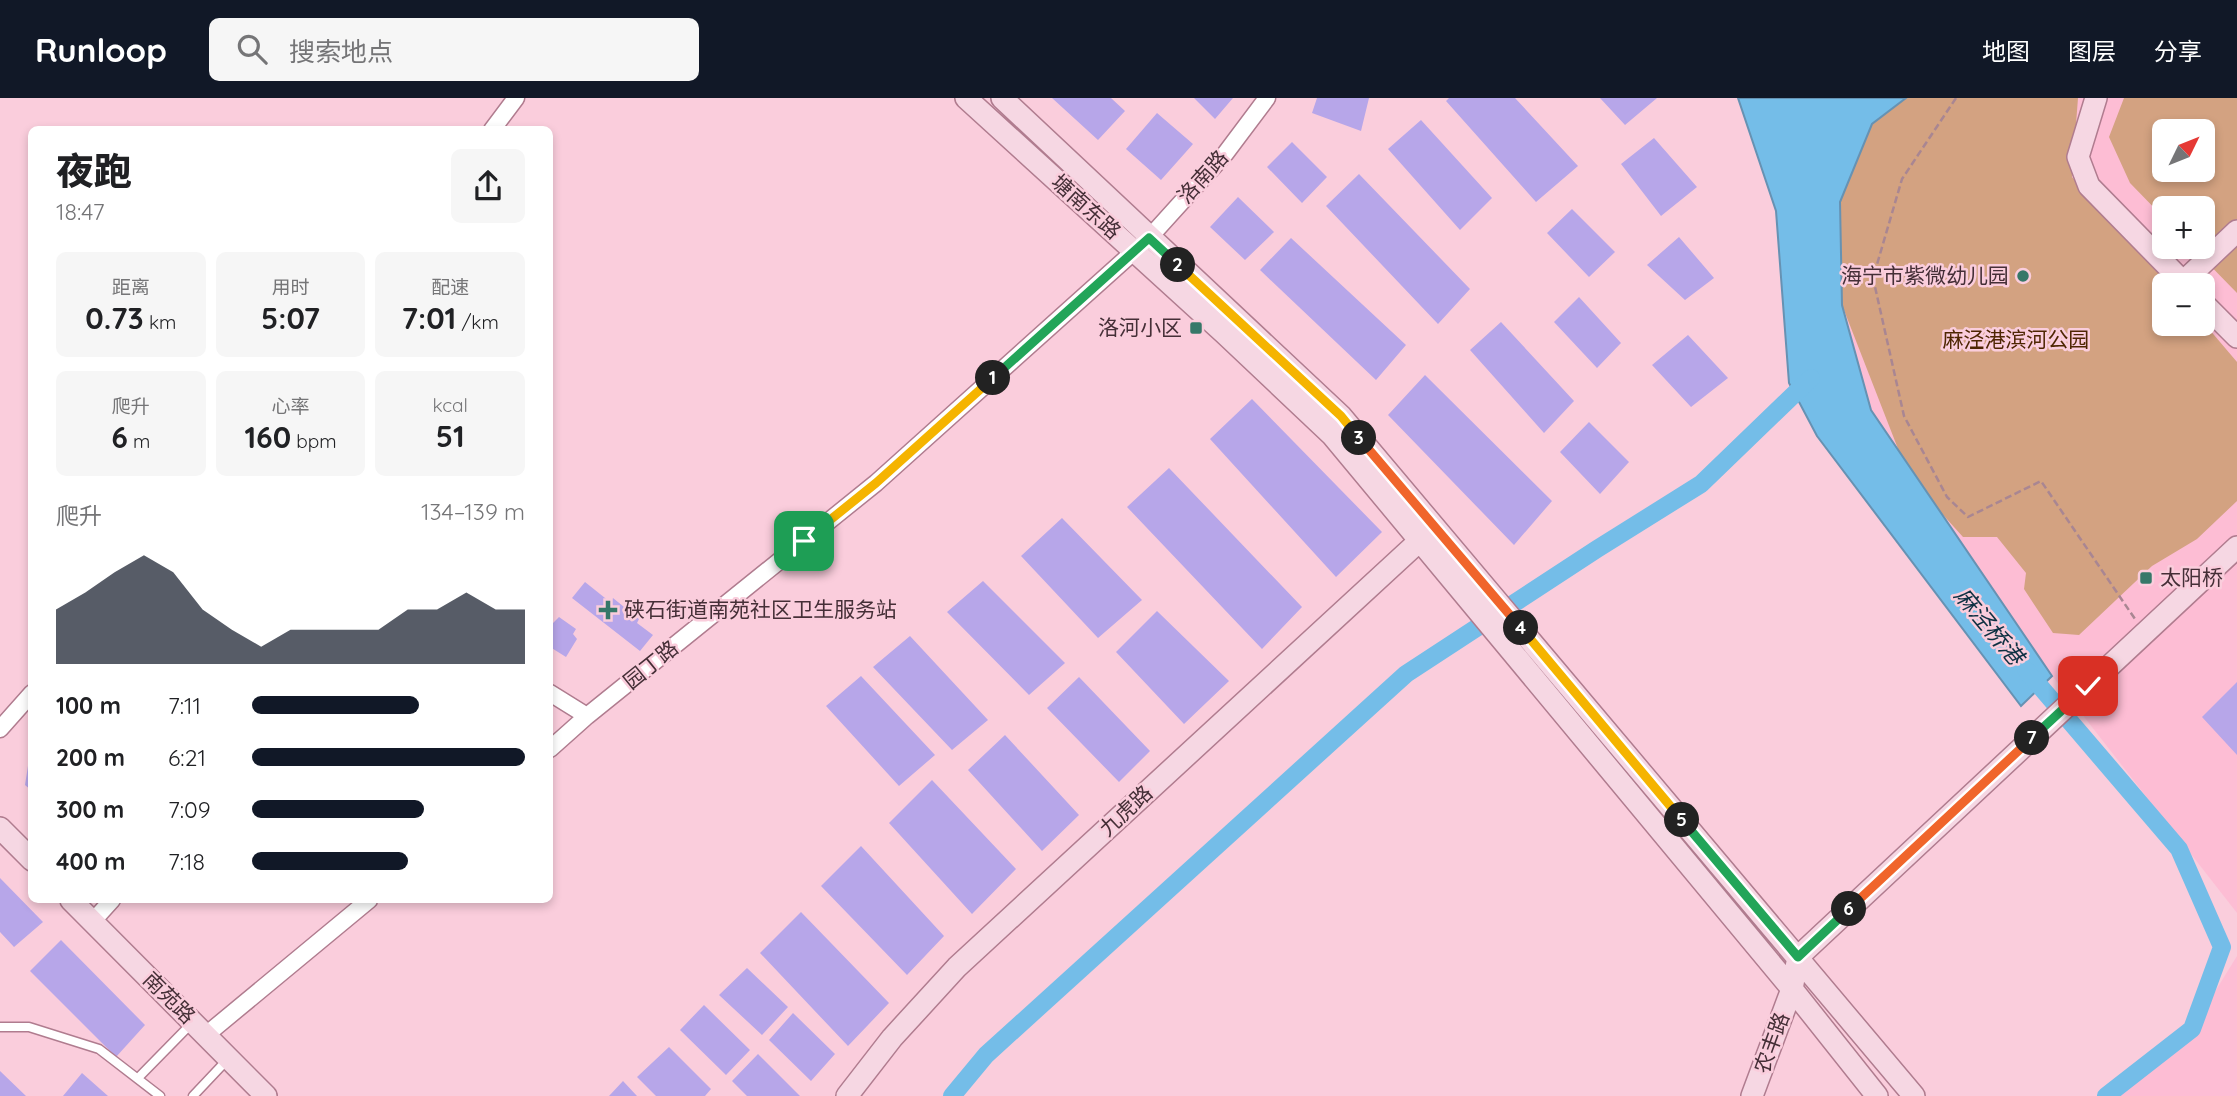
<!DOCTYPE html>
<html lang="zh">
<meta charset="utf-8">
<style>
body{margin:0;font-family:Quicksand,"Noto Sans SC",sans-serif;background:#f6f6f6;color:#202124;height:100vh;display:flex;flex-direction:column;font-size:26px;white-space:nowrap}
*{box-sizing:border-box;margin:0}
p{font-size:23px;color:#757577}
.icon{flex:none;width:38px;height:38px;fill:none;stroke:currentColor;stroke-width:2;stroke-linecap:round;stroke-linejoin:round}
.map{position:relative;flex:1;overflow:hidden}
.drawer{position:absolute;left:28px;top:28px;width:525px;height:777px;display:flex;flex-direction:column;background:#fff;border-radius:10px;box-shadow:0 4px 10px #0003}
.drawer>*{flex:none}
.needle{width:46px;rotate:47deg}
.fabs{position:absolute;left:2152px;top:21px;display:grid;gap:14px}
.fabs a{display:grid;place-items:center;width:63px;height:63px;border-radius:10px;background:#fff;box-shadow:0 4px 10px #0003;font-size:35px}
.pin{position:absolute;display:grid;place-items:center;width:60px;height:60px;color:#fff;margin:-30px;border-radius:14px;box-shadow:0 4px 10px #0006}
.km{position:absolute;width:35px;height:35px;margin:-18px;border-radius:50%;background:#222;color:#fff;font-size:19px;line-height:35px;text-align:center}
.round{display:grid;place-items:center;flex:none;width:74px;height:74px;border-radius:10px;background:#f6f6f6}
.overview{display:flex;align-items:center;justify-content:space-between;height:119px;padding:0 28px}
h1{font-size:38px;font-weight:800;line-height:52px}
.metrics{display:grid;grid-template-columns:repeat(3,1fr);gap:10px;height:119px;padding:7px 28px}
.metrics div{display:grid;align-content:center;border-radius:10px;background:#f6f6f6;text-align:center}
.metrics b{font-size:30px;font-weight:800}
.metrics small{font-size:19px;font-weight:400}
.metrics p{font-size:19px}
.chart{height:196px;padding:14px 28px}
.chart p{display:flex;justify-content:space-between}
.chart svg{width:100%;height:126px;margin-top:7px;fill:#111827;opacity:.7}
ul{padding:0 28px;list-style:none;font-size:23px}
li{display:grid;grid-template-columns:112px 84px 1fr;align-items:center;height:52px}
li i{height:18px;border-radius:9px;background:#111827}
header{display:flex;align-items:center;gap:42px;box-sizing:border-box;height:98px;padding:0 35px;background:#111827;color:#fff}
header strong{font-size:33px}
nav{display:flex;gap:38px;margin-inline-start:auto;font-size:24px}
.search{width:490px;height:63px;background:#f6f6f6;display:flex;align-items:center;gap:18px;box-sizing:border-box;padding:0 24px;border-radius:10px;color:#757577;font-size:26px}
.map>svg:first-child{display:block}
</style>
<header>
<strong>Runloop</strong>
<div class="search"><svg class="icon" aria-label="search" viewBox="0 0 24 24"><circle cx="10" cy="10" r="6"/><path d="M15 15l6 6"/></svg>搜索地点</div>
<nav><a>地图</a><a>图层</a><a>分享</a></nav>
</header>
<div class="map">
<svg width="2237" height="998" viewBox="0 0 2237 998">
<rect width="100%" height="100%" fill="#facddc"/>
<path fill="#fdbdd4" fill-rule="evenodd" d="M1871,0h366v815l-421,-540zM2165,33h38v39h-38zM2165,110h38v39h-38zM2165,187h38v39h-38z
M2237,858v140h-138l93,-67z"/>
<path fill="#d3a281" fill-rule="evenodd" d="M1906,0h172l-6,79 98,108h-5v39l38,-2 34,40v139l-40,38 -45,27 -73,69 -26,-2 -29,-44 2,-16 -29,-36h-34l-54,-60 -67,-172 -2,-103 32,-78z
M2124,0h113v195l-45,-46h11v-39h-38v11l-35,-36 -21,-46zM2165,33h38v39h-38z"/>
<path fill="#74bde8" stroke="#6692b3" stroke-width="2" d="M1738,0h168l-34,26 -32,78 2,103 29,105 181,266 -31,30 -204,-270 -28,-53 -13,-172z"/>
<g fill="none" stroke-linecap="round" stroke-linejoin="round">
<path stroke="#74bde8" stroke-width="18" d="M2026,572l153,179 43,98 -30,82 -86,67
M952,998l34,-41 420,-381 191,-125 104,-65 110,-106"/>
</g>
<path fill="#b7a6e9" d="M1052,0h59l14,13 -27,29z
M1194,0h39l-18,21z
M1317,0h52l-8,33 -49,-18z
M1449,0h66l63,68 -42,36 -90,-101z
M1600,0h57l-32,27z
M1157,15l36,31 -32,36 -35,-31z
M1421,22l71,78 -32,32 -72,-81z
M1654,40l43,49 -36,29 -40,-52z
M1292,44l35,35 -25,26 -35,-36z
M1359,76l111,115 -32,35 -112,-118z
M1238,99l36,35 -29,28 -35,-33z
M1572,111l43,43 -26,25 -42,-44z
M1679,139l35,41 -29,22 -38,-35z
M1291,140l115,107 -30,35 -116,-110z
M1579,199l42,46 -24,25 -43,-46z
M1501,224l73,79 -30,32 -74,-83z
M1688,237l40,43 -37,29 -39,-42z
M1425,277l127,126 -38,44 -126,-130z
M1252,301l130,133 -46,45 -126,-138z
M1589,324l40,40 -29,32 -40,-42z
M1169,370l133,139 -40,42 -135,-142z
M1062,420l80,82 -44,38 -77,-82z
M983,483l82,82 -36,32 -82,-83z
M585,484l25,20 3,-4 26,21 -2,4 16,12 -13,16 -68,-53z
M1157,513l72,70 -45,43 -68,-72z
M559,519l17,12 -3,5 4,5 -11,18 -16,-10v-26l3,2z
M910,538l78,84 -36,30 -79,-83z
M861,578l74,79 -36,31 -73,-80z
M1079,579l71,74 -31,31 -72,-74z
M2237,584v73l-35,-38z
M1005,637l74,80 -37,36 -74,-81z
M30,655h2v38l-7,-6z
M932,682l84,89 -44,45 -83,-91z
M861,748l83,90 -37,39 -86,-89z
M0,780l43,44 -29,25 -14,-15z
M801,814l88,91 -41,43 -88,-93z
M61,842l84,85 -29,32 -86,-86z
M747,870l41,39 -26,28 -43,-40z
M704,907l46,45 -24,25 -46,-45z
M793,915l42,41 -24,27 -42,-41z
M669,949l42,42 -6,7h-49l-19,-19z
M758,956l42,42h-53l-15,-15z
M0,973l26,25h-26z
M82,975l26,23h-45z
M623,983l14,15h-28z"/>
<g fill="none" stroke-linecap="round" stroke-linejoin="round">
<g stroke="#b07c8f" stroke-width="11">
<path id="lane" d="M0,929h29l70,22 61,47
M138,980l53,-54
M193,998l34,-36"/>
</g>
<g stroke="#b07c8f" stroke-width="19">
<path id="street" d="M492,32l24,-32
M550,595l37,23
M0,631l32,-36
M550,651l37,-33 289,-233 273,-245 76,-84 42,-56
M93,823l19,-21
M206,937l163,-135"/>
</g>
<g stroke="#b07c8f" stroke-width="24">
<path id="secondary" d="M966,0l258,235 108,102 460,554 85,107
M1002,0l339,318 573,680
M2096,0l-18,59 11,29 97,99
M2183,184l54,-51
M2203,205l34,34
M0,730l32,32
M71,802l195,196
M847,998l45,-58 65,-71 471,-434
M1752,998l40,-107 6,-32 439,-410"/>
</g>
<path stroke="#a98692" stroke-width="2.5" stroke-dasharray="7 3.5" stroke-linecap="butt" d="M1956,0l-54,81 -29,99 31,138 43,81 21,20 73,-36 94,138"/>
<use href="#lane" stroke="#fff" stroke-width="8"/>
<use href="#street" stroke="#fff" stroke-width="16"/>
<use href="#secondary" stroke="#f6d7e3" stroke-width="21"/>
</g>
<g fill="none" stroke-linecap="round" stroke-linejoin="round">
<g stroke="#fff" stroke-width="14">
<path id="split-1" d="M804,443l72,-58 117,-105"/>
</g>
<g stroke="#fff" stroke-width="14">
<path id="split-2" d="M993,280l156,-140 29,27"/>
</g>
<g stroke="#fff" stroke-width="14">
<path id="split-3" d="M1178,167l163,151 18,22"/>
</g>
<g stroke="#fff" stroke-width="14">
<path id="split-4" d="M1359,340l162,190"/>
</g>
<g stroke="#fff" stroke-width="14">
<path id="split-5" d="M1521,530l161,192"/>
</g>
<g stroke="#fff" stroke-width="14">
<path id="split-6" d="M1682,722l116,137 51,-48"/>
</g>
<g stroke="#fff" stroke-width="14">
<path id="split-7" d="M1849,811l183,-171"/>
</g>
<g stroke="#fff" stroke-width="14">
<path id="split-8" d="M2032,640l56,-52"/>
</g>
<use href="#split-1" stroke="#f5b400" stroke-width="9"/>
<use href="#split-2" stroke="#22a559" stroke-width="9"/>
<use href="#split-3" stroke="#f5b400" stroke-width="9"/>
<use href="#split-4" stroke="#f0652b" stroke-width="9"/>
<use href="#split-5" stroke="#f5b400" stroke-width="9"/>
<use href="#split-6" stroke="#22a559" stroke-width="9"/>
<use href="#split-7" stroke="#f0652b" stroke-width="9"/>
<use href="#split-8" stroke="#22a559" stroke-width="9"/>
</g>
<g fill="#367869" stroke="#facddc" stroke-width="2.5">
<circle cx="2023" cy="178" r="7"/>
<rect x="1189" y="223" width="14" height="14" rx="3.5"/>
<rect x="2139" y="473" width="14" height="14" rx="3.5"/>
<path d="M604.5 501.5h7v7h7v7h-7v7h-7v-7h-7v-7h7z"/>
</g>
<g text-anchor="middle" stroke-width="5" stroke-linejoin="round" paint-order="stroke">
<g font-size="21" fill="#452f37" stroke="#facddc">
<text transform="translate(1203 79) rotate(-48)" y="7">洛南路</text>
<text transform="translate(1086 109) rotate(42)" y="7">塘南东路</text>
<text transform="translate(651 567) rotate(-39)" y="7">园丁路</text>
<text transform="translate(1126 713) rotate(-43)" y="7">九虎路</text>
<text transform="translate(169 900) rotate(45)" y="7">南苑路</text>
<text transform="translate(1772 945) rotate(-70)" y="7">农丰路</text>
</g>
<g font-size="21" fill="#452f37" stroke="#facddc" text-anchor="end">
<text x="2009" y="185">海宁市紫微幼儿园</text>
<text x="1182" y="237">洛河小区</text>
<text x="2160" y="487" text-anchor="start">太阳桥</text>
<text x="624" y="519" text-anchor="start">硖石街道南苑社区卫生服务站</text>
</g>
<g font-size="21" fill="#4e2602" stroke="#facddc">
<text x="2016" y="249">麻泾港滨河公园</text>
</g>
<g font-size="23" font-style="italic" fill="#0f3143" stroke="#facddc">
<text transform="translate(1989 528) rotate(50)" y="8">麻泾桥港</text>
</g>
</g>
</svg>
<div class="fabs">
<a><svg class="needle" viewBox="-14 -14 28 28"><path d="M0-13l5 13h-10z" fill="#e53935"/><path d="M0 13l5-13h-10z" fill="#757577"/></svg></a>
<a>+</a>
<a>−</a>
</div>
<div class="pin" style="left:804px;top:443px;background:#1e9e55"><svg class="icon" aria-label="arrive" viewBox="0 0 24 24"><path d="M6 21V4h12l-3 4 3 4H6"/></svg></div>
<div class="pin" style="left:2088px;top:588px;background:#d93025"><svg class="icon" aria-label="check" viewBox="0 0 24 24"><path d="M5 12l5 5 9-10"/></svg></div>
<b class="km" style="left:993px;top:280px">1</b>
<b class="km" style="left:1178px;top:167px">2</b>
<b class="km" style="left:1359px;top:340px">3</b>
<b class="km" style="left:1521px;top:530px">4</b>
<b class="km" style="left:1682px;top:722px">5</b>
<b class="km" style="left:1849px;top:811px">6</b>
<b class="km" style="left:2032px;top:640px">7</b>
<section class="drawer">
<div class="overview"><div><h1>夜跑</h1><p>18:47</p></div><a class="round"><svg class="icon" aria-label="share" viewBox="0 0 24 24"><path d="M12 15V3M7 8l5-5 5 5M5 13v7h14v-7"/></svg></a></div>
<div class="metrics">
<div><p>距离</p><b>0.73<small> km</small></b></div>
<div><p>用时</p><b>5:07</b></div>
<div><p>配速</p><b>7:01<small> /km</small></b></div>
</div>
<div class="metrics">
<div><p>爬升</p><b>6<small> m</small></b></div>
<div><p>心率</p><b>160<small> bpm</small></b></div>
<div><p>kcal</p><b>51</b></div>
</div>
<div class="chart"><p><span>爬升</span>134–139 m</p>
<svg viewBox="0 0 160 44" preserveAspectRatio="none"><path d="M0 44V25L10 19L20 12L30 6L40 12L50 25L60 32L70 38L80 32L90 32L100 32L110 32L120 25L130 25L140 19L150 25L160 25V44z"/></svg>
</div>
<ul>
<li><b>100 m</b>7:11<i style="width:61%"></i></li>
<li><b>200 m</b>6:21<i style="width:100%"></i></li>
<li><b>300 m</b>7:09<i style="width:63%"></i></li>
<li><b>400 m</b>7:18<i style="width:57%"></i></li>
</ul>
</section>
</div>
